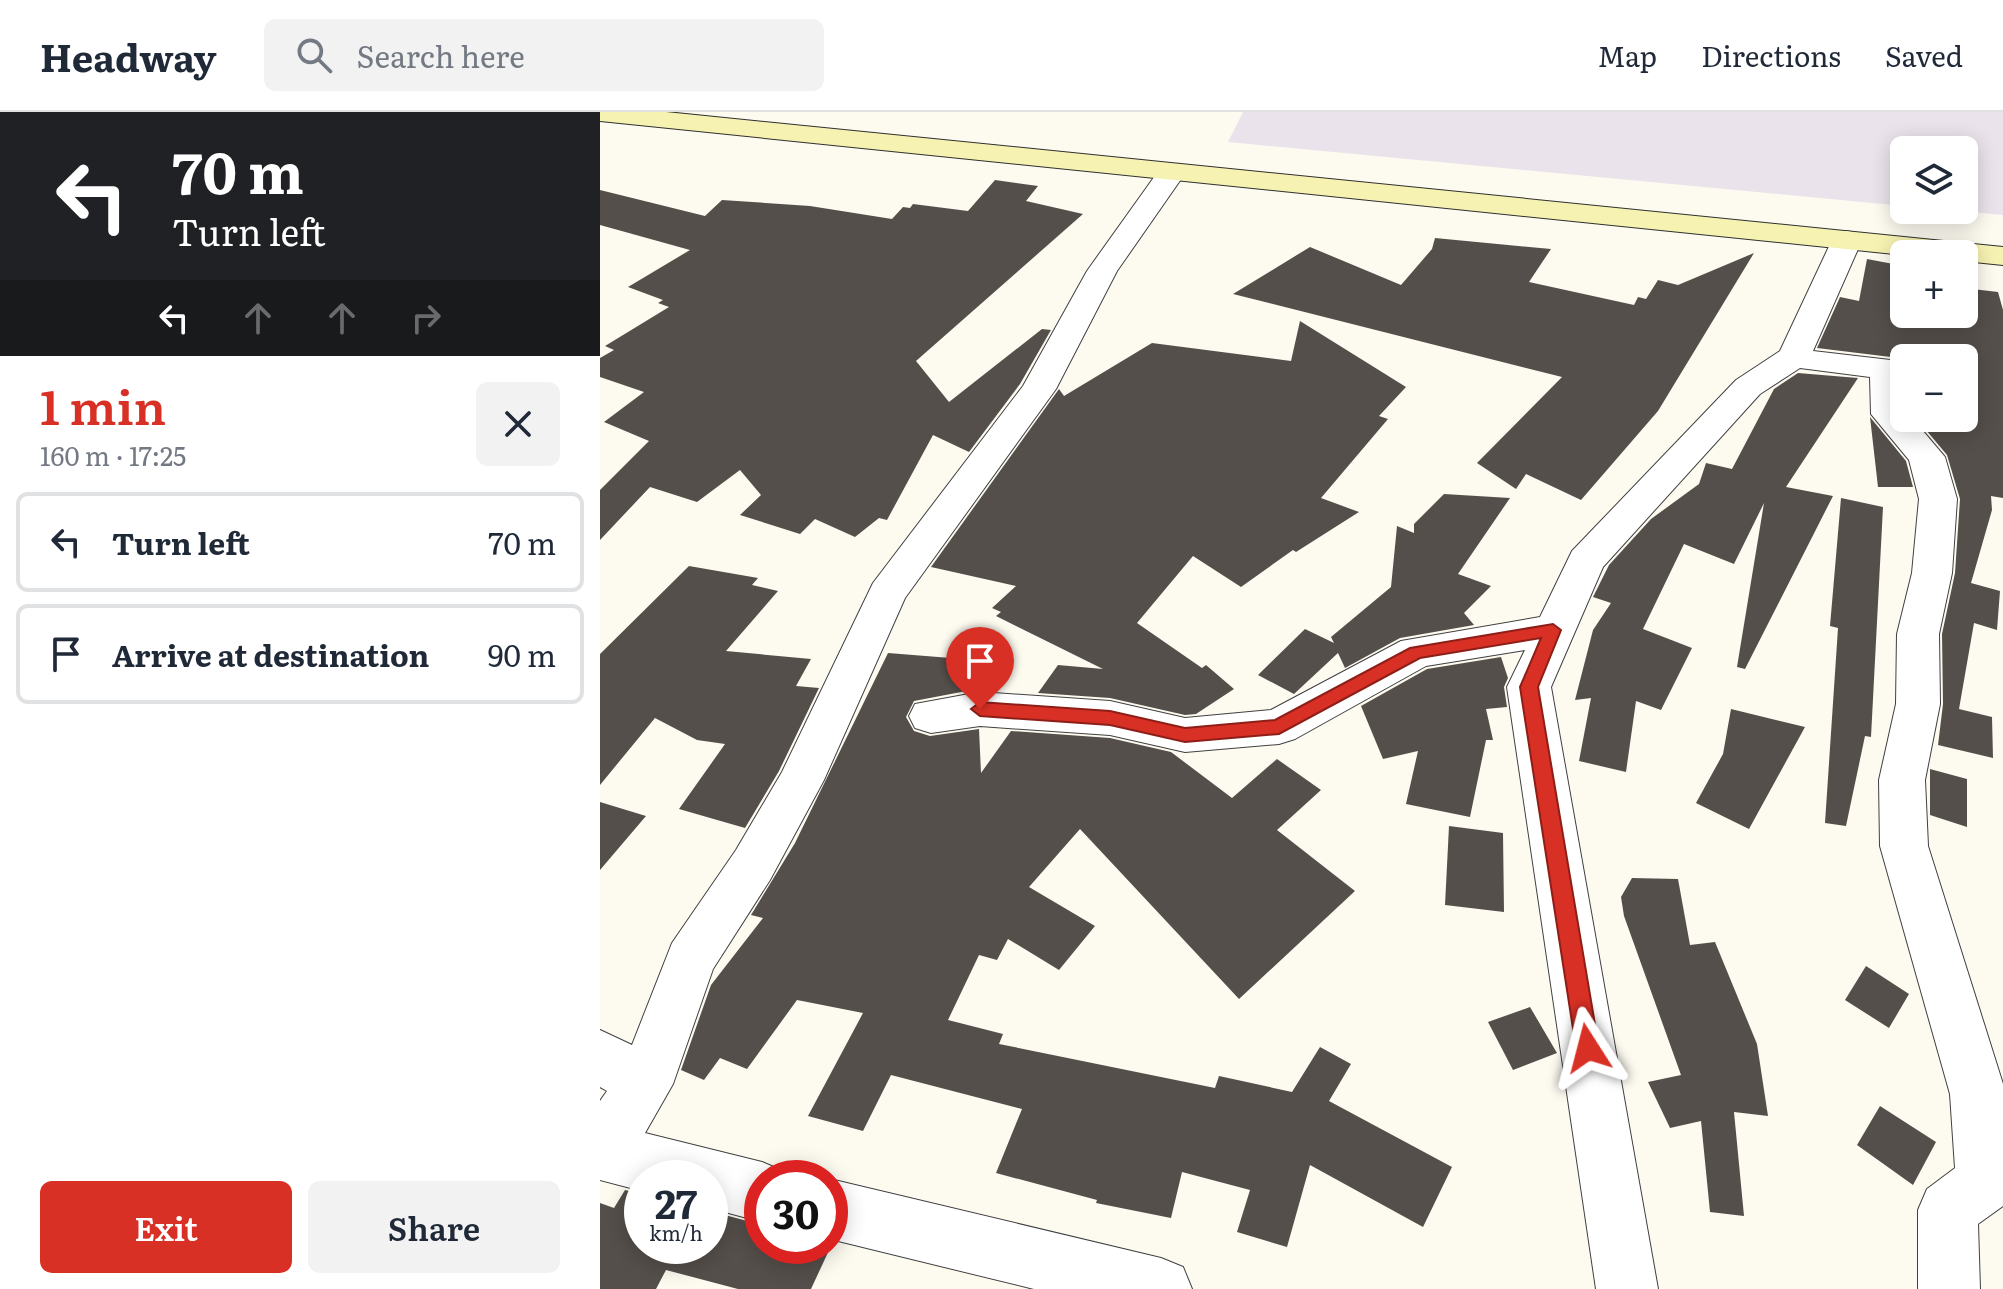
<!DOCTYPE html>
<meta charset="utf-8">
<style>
body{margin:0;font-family:Literata,serif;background:#f2f2f3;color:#1f2937;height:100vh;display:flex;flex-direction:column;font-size:30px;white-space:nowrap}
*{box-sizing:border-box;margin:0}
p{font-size:26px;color:#747a83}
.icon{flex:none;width:44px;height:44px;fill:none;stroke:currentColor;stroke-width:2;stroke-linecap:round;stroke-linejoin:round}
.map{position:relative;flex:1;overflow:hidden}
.side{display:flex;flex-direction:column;background:#fff;width:600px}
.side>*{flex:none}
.hud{background:#202124;color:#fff;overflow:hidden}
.fabs{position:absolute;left:1290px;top:24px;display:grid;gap:16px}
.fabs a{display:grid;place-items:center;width:88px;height:88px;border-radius:12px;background:#fff;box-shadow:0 4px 20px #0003;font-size:40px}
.speed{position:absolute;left:24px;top:1048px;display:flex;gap:16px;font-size:40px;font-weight:700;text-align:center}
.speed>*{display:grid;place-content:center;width:104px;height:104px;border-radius:50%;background:#fff;box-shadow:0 4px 20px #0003;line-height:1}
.speed small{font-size:20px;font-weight:400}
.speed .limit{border:12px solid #d22;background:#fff;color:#111}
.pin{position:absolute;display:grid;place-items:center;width:68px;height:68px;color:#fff;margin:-82px -34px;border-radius:50% 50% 50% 0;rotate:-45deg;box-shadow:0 0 8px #0007}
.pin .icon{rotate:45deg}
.me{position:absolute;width:88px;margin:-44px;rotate:351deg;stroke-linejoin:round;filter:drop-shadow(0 0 6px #0008)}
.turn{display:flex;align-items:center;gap:28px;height:168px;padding:0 40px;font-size:36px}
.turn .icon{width:104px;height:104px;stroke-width:2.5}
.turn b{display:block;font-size:56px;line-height:68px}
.lanes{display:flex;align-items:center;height:76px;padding:0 40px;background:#0003;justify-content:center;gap:40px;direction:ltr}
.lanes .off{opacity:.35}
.round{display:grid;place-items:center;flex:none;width:84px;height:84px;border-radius:12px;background:#f2f2f3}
.headline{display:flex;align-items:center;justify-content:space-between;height:136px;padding:0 40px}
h1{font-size:48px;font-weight:600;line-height:60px;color:#d93025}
.button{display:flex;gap:16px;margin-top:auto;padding:16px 40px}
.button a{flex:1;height:92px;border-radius:12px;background:#d93025;color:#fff;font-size:32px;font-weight:600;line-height:92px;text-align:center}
.button a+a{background:#f2f2f3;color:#1f2937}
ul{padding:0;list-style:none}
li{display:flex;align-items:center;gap:24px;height:100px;margin:0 16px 12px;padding:0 24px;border:4px solid #e0e1e3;border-radius:12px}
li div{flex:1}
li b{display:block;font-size:30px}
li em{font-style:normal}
header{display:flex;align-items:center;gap:48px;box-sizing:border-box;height:112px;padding:0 40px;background:#fff;border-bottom:2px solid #e0e1e3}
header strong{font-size:38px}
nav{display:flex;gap:44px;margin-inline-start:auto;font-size:28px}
.search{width:560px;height:72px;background:#f2f2f3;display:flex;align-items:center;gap:20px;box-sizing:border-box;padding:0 28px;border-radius:12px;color:#747a83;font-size:30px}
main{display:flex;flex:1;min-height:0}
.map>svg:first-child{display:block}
.industrial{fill:#ebe3eb}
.building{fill:#554f4b}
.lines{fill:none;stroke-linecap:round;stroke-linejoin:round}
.minor-casing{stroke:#404040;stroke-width:2}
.secondary-casing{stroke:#2f2f2f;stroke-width:2}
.minor{fill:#fff;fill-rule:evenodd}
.secondary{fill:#f6f2b2;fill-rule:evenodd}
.route{fill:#d93025;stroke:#8d1f18;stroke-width:2}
</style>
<header>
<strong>Headway</strong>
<div class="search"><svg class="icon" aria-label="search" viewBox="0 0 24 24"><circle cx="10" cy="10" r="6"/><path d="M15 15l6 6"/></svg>Search here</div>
<nav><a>Map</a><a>Directions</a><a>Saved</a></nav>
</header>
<main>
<section class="side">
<div class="hud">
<div class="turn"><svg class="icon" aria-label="left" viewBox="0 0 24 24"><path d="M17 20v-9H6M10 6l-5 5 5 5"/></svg><div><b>70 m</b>Turn left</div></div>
<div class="lanes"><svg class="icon" aria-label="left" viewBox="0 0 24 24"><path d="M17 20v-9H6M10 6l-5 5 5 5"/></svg><svg class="icon off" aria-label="ahead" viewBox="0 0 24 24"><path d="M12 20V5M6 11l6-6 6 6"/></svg><svg class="icon off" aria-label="ahead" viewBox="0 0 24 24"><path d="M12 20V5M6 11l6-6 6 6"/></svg><svg class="icon off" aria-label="right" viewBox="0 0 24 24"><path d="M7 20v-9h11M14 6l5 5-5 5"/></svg></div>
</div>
<div class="headline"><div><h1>1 min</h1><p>160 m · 17:25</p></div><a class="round"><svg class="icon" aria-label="close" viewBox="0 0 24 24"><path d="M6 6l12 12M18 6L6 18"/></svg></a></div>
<ul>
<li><svg class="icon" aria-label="left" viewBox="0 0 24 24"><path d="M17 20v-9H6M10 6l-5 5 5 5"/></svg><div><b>Turn left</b></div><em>70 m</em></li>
<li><svg class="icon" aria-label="arrive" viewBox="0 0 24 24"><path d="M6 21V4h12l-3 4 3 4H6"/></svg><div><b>Arrive at destination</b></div><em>90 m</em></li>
</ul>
<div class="button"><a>Exit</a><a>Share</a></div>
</section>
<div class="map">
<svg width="1403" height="1177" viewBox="0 0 1403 1177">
<rect width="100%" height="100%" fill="#fdfbf0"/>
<path class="industrial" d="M643 0H1403V103L1351 98H1364V38H1304V94L628 30Z"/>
<path class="building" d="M395 68 438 74 426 89 483 102 316 249 349 290 442 217 451 218 420 272 369 340 333 323 287 408 279 406 255 425 215 407 200 422 140 403 161 383 140 358 97 390 50 375 0 428V378L49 329 4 310 44 280 0 265V246L14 238 5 234 69 195 58 191 63 188 28 175 90 138 0 113V78L105 104 122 88 210 94 292 107 303 95 310 96 313 92 368 99Z
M835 126 951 137 929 170 1034 193 1038 185 1046 187 1058 168 1078 173 1154 141 1058 299 981 388 926 362 916 377 877 351 962 265 633 182 710 135 801 173 832 137Z
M1267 147 1304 154V202H1364V176L1398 180 1403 198V386L1391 384 1392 398 1371 471 1400 479 1397 518 1374 511 1359 597 1392 605 1393 646 1338 633 1343 592 1342 522 1355 461 1360 387 1347 343 1316 306H1364V246H1304V251L1299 246 1217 236 1240 185 1259 189Z
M700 209 806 275 779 304 788 307 721 386 759 400 696 440 693 438 641 475 593 444 537 511 602 556 606 553 634 577 596 602 585 603 510 586 438 581 458 553 503 557 396 504 401 500 392 496 416 474 331 455 459 277 464 284 552 231 691 249Z
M1198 261 1258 266 1186 375 1233 384 1145 557 1137 555 1164 391 1134 452 1084 432 1043 517 1092 536 1061 598 1036 589 1026 660 979 649 991 586 975 588 993 518 1011 491 993 485 1009 453 1051 407 1099 372 1106 351 1132 357 1174 277Z
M1270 305 1306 349 1313 375H1278Z
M844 382 910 386 858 462 891 474 864 501 874 513 800 526 745 556 738 541 694 582 658 563 705 517 734 531 731 525 791 475 797 414 814 421V412Z
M1241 386 1283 395 1271 625 1265 624 1246 714 1225 711 1238 516 1230 514Z
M89 454 158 466 152 473 178 479 126 539 211 547 196 574 219 576 179 659 145 716 79 697 125 632 97 628 55 606 0 673V542Z
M288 541 376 548 377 577 314 589 306 605 314 619 330 624 379 617 381 661 411 619 510 626 571 640 632 686 677 647 721 678 677 718 755 779 639 887 480 717 429 775 495 814 459 858 408 827 397 848 379 843 348 908 403 922 399 932 615 976 619 964 692 980 720 935 751 952 729 989 852 1055 823 1115 710 1053 687 1135 637 1120 650 1078 582 1060 571 1106 496 1091 497 1088 396 1061 422 997 291 963 263 1019 208 1004 263 901 197 888 147 957 120 946 104 968 81 958 111 873 163 806 151 803 195 731Z
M901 545 908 566 904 575 907 595 886 597 893 628H886L870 705 806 692 818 639 783 647 761 594 827 557Z
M1131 597 1205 615 1149 717 1096 691 1123 642Z
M1330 657 1367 667V715L1330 703Z
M0 690 46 704 0 758Z
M849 714 903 721 904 800 845 793Z
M1032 766 1078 767 1090 833 1115 830 1157 932 1168 1004 1134 1000 1144 1104 1110 1100 1101 1009 1070 1016 1048 970 1081 963 1024 804 1021 785Z
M1266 854 1309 882 1289 916 1245 888Z
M930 895 957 941 913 958 888 910Z
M1280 994 1336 1030 1313 1073 1257 1033Z
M25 1078 42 1082V1134H110V1099L162 1113V1134H231L211 1177H138L66 1158 56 1177H0V1091L14 1096Z"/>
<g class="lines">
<g class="minor-casing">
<path id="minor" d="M572 52 582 54 586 60 517 159 456 277 305 486 224 668 170 768 113 857 73 972 45 1021 162 1050 183 1059 186 1066H162V1110L110 1096V1066H42V1079L0 1068V989L7 979 0 975V918L32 933 72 831 136 738 182 660 273 471 423 274 487 159 562 54Z
M1247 119 1257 122 1262 128 1213 239 1299 249 1304 256V306H1312L1345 345 1357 387 1352 461 1339 522 1340 592 1325 668 1328 734 1403 972V1094L1378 1112 1380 1177H1318V1098L1327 1077 1355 1056 1350 982 1280 734 1279 668 1296 592 1297 522 1312 461 1319 387 1309 348 1271 302 1270 265 1200 256 1160 282 1003 455 951 575 1058 1177H996L907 575 925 538 826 554 695 627 679 632 585 640 510 623 380 614 331 621 315 616 309 604 315 592 380 580 510 589 585 606 671 598 801 529 940 505 972 439 1136 268 1180 239 1232 128 1237 122Z
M230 1067 561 1146 583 1155 592 1177H434L230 1127Z"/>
</g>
<g class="secondary-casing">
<path id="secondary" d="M0 0H66L1403 135V153L1364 149V142L1304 143 0 9Z"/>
</g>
<use href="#minor" class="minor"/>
<use href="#secondary" class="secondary"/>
</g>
<path class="route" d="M953 512 961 518 938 575 999 936 996 944 988 947 980 944 976 936 920 575 941 526 820 546 679 622 585 630 510 613 380 604 371 597 380 590 510 599 585 616 675 608 810 536Z"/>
</svg>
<div class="fabs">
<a><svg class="icon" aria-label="layers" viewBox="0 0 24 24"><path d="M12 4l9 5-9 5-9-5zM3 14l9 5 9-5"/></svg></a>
<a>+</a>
<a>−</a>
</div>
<div class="speed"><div>27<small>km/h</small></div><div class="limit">30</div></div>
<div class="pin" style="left:380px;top:597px;background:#d93025"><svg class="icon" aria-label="arrive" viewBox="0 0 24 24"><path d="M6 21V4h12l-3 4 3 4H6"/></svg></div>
<svg class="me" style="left:988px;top:936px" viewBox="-20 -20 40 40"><path d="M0-17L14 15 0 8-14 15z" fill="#d93025" stroke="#fff" stroke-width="4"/></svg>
</div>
</main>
